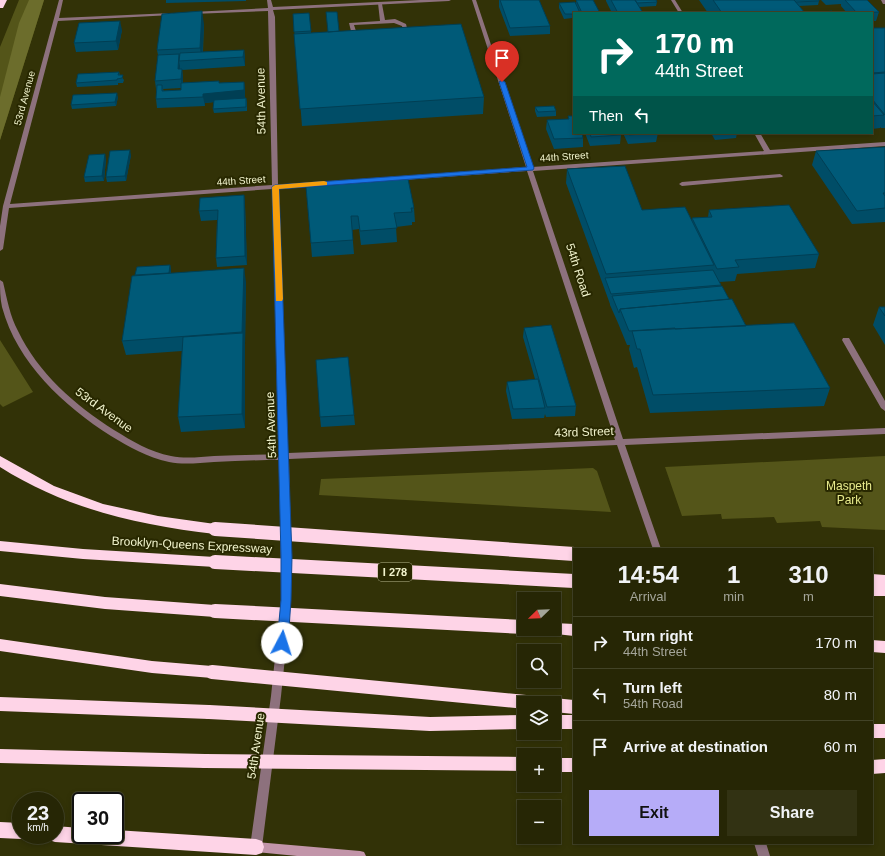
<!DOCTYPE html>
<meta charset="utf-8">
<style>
body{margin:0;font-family:Helvetica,sans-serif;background:#323213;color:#f1f3f6;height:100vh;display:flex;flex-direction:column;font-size:15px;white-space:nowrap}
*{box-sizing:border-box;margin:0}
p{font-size:13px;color:#a4a59a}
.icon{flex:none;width:22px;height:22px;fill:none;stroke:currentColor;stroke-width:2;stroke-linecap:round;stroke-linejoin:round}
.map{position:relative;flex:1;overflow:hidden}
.side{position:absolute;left:573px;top:548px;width:300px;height:296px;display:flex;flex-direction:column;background:#262605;border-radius:0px;box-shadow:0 2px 6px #0003,0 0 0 1px #424327}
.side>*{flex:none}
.banner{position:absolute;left:573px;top:12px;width:300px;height:122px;border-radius:0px;box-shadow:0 2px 6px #0003,0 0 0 1px #424327;background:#00695c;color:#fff;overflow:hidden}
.needle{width:26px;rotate:247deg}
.controls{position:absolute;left:517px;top:592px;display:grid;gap:8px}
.controls a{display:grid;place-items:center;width:44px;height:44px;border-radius:0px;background:#262605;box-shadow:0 2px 6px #0003,0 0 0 1px #424327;font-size:20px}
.speed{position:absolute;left:12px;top:792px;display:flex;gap:8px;font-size:20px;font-weight:700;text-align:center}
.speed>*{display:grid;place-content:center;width:52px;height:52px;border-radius:50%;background:#262605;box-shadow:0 2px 6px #0003,0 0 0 1px #424327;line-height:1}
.speed small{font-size:10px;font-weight:400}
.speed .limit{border:2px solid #111;border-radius:6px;background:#fff;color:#111}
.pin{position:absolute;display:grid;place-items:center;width:34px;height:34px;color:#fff;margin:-41px -17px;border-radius:50% 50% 50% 0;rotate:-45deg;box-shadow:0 0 4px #0007}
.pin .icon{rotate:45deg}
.me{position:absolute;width:44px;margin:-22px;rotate:5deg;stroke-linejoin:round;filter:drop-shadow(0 0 3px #0008)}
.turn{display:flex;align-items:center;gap:14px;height:84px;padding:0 16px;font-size:18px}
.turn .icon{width:52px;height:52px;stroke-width:2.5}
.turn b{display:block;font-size:28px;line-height:34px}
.then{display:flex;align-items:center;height:38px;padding:0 16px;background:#0003;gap:8px;font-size:15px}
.eta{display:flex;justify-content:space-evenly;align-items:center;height:68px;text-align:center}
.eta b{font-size:24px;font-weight:800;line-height:28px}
.primary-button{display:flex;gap:8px;margin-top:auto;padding:8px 16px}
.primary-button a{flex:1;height:46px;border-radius:0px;background:#b6acf8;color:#111;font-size:16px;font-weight:800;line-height:46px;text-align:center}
.primary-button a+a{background:#323213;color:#f1f3f6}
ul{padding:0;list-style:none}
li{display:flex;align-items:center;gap:12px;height:52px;padding:0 16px;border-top:1px solid #424327}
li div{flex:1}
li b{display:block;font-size:15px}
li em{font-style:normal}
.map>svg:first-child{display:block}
.green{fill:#545519}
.forest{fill:#6c6d2c}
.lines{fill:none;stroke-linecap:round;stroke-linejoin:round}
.lane{fill:#8d717d;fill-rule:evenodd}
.street{fill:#8d717d;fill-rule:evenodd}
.secondary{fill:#c295a9;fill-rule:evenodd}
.highway{fill:#fed4e7;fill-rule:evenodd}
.highway-bridge{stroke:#fed4e7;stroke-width:14}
.wall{fill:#004d67;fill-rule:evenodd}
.shaded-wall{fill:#003f54}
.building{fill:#005a78;stroke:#003f54}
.route{fill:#1a73e8;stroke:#114b97}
.slow{fill:#f59e0b}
.labels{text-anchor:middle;stroke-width:4;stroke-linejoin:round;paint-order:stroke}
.far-street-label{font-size:10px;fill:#f1f3cc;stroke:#282800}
.shield{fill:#282800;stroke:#b5b68f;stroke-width:1}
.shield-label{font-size:11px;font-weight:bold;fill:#f1f3cc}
.street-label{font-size:12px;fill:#f1f3cc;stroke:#282800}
.park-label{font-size:12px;fill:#e8eb8c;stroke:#282800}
</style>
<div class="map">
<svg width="885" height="856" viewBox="0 0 885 856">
<rect width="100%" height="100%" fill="#323207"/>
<path class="green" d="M19 0H44L0 140V47Z
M0 340 33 392 3 407 0 404Z
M885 456V530L822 527 820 521 777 523 774 517 722 519 721 514 682 516 665 467Z
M593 468 597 471 611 512 319 495 321 479Z"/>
<path class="forest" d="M29 0H44L0 140V97L19 23Z"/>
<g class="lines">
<path class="lane" d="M378 3 382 4 385 20 395 19 406 24 409 36H405L402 26 394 23 354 25 357 34 352 35 349 23 380 21Z
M780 174 783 176 782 177 682 186 679 184 682 182Z
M843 338H849L885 401V411L881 408 842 340Z"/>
<path class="street" d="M59 0H63L59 18 172 13 174 14 172 15 58 21 10 204 272 185 268 11 192 14 190 13 192 12 268 8 267 0H271L273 7 420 0H451L449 1 273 10 275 17 278 185 526 167 472 0H476L532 167 764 151 754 133H760L770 150 885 142V146L533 171 623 439 885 428V434L625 445 661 549H653L617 445 289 459 291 600 281 696 262 847 260 851 256 852 252 851 250 847 271 696 281 600 280 460C258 460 236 461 214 462 199 463 183 465 169 462 147 457 129 447 111 436 64 406 17 363 2 307 0 298 0 289 0 280L3 282C7 299 10 316 18 331 38 373 75 405 114 430 132 441 150 452 171 456 185 459 200 457 214 456 236 455 258 455 280 454L272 189 9 208 3 249 0 251V226L3 206ZM527 171 615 440 288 453 278 189Z
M671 0H675L683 13H679Z
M881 0H885V4H883Z
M754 843H766L770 856H758Z"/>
<path class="secondary" d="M256 842 360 851 364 852 366 856H297L256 852 252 851 250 847 252 843Z"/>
<path class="highway" d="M0 0H7L3 8H0Z
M0 456 54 486 103 504 158 516 215 524 220 525 222 529 220 533 215 534C138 525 66 509 0 467Z
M0 541 83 549 215 557 220 558 222 562 220 566 215 567 83 559 0 551Z
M872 574 885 575V596H872Z
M0 584 105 597 215 605 220 607 222 611 220 615 215 617 105 609 0 596Z
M554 623 574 624V636L547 633 545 629H554Z
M0 639 152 661 212 666 217 668 219 672 217 676 212 678 152 673 0 651Z
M872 640 885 641V653L872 652Z
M0 697 209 705 214 707 217 712 214 717 209 719 0 711Z
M554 698 574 700V714L554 712V703H547L549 700Z
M554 715H574V729H554Z
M872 724H885V738H872Z
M0 749 205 754 211 756 213 761 211 766 205 768 0 763Z
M554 758H574V772H554Z
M885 759V773L872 774V760Z
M0 822 21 823V835H27V837L21 839 0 838Z
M55 826 81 828V835H115V830L256 839 262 841 264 847 262 853 256 855 55 842 49 840 47 835H55Z"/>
<path class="highway-bridge" d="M215 529 574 554
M215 562 574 581
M215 611 524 627
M212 672 536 703
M209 712 430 724 524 722
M205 761 524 764"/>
</g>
<path class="wall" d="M166 0H246V1L166 3Z
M499 0H539L550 26V34L510 36 499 7Z
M576 0 600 13H574V23L572 18 564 19 559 8V3L576 4Z
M606 0H656L657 2 656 6 639 7 643 13H612L606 1Z
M699 0H819V1L818 5 799 6 805 13H708Z
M821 0H867L879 12 876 21H872V13H847L841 6V4L826 5Z
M309 13 311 33 339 31 484 97 483 114 302 126 293 14Z
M204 24 203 52 244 50 245 58V66L182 70 183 78V83L219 81V83L244 82 245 91V98H246L247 102V111L214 113 213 109 214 102 205 103V106L157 108 156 99V89L155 81 158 55 157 50ZM181 88V90L164 91 163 89Z
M872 28H885V128H881L880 127V128L872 129Z
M122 30 118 50 76 52 74 43Z
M119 72 120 75 124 80 123 83H118V85L77 87 76 83Z
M118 97 116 106 72 109 71 105Z
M574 104V114L572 109 573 105Z
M535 107 556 111V116L537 117 535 111Z
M568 116 583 138V147L554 149 546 129 547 120 568 119Z
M585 133H620L621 135 620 144 590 146Z
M623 133H658L656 142 628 144Z
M711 133H737L736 138 715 140Z
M885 147V222L852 224 812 165 816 151Z
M131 155 126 181 107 182 106 177Z
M106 159 104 181 85 182 84 177Z
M567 169 642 210 692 220V218L708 217 709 210 819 254 815 268 737 274 735 281 719 282 721 285 720 287 746 326 830 388 824 406 650 413 637 367 634 368 629 349 630 345H627L618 323 610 305V304L566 183Z
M306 187 414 208 415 222H412V225L396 227 397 242 361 245 359 229 352 230 354 254 312 257Z
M244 195 245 205 247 265 217 267 216 258 217 220 201 221 199 211Z
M170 265 171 270V273L246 282 245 344V428L181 432 178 417 182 351 126 355 122 341 135 275Z
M879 307H885V345L873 325Z
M524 328 576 406 575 416 546 417 545 414 544 418 512 419 506 391 507 382 535 379 523 337Z
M354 415 355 425 321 427 320 417Z"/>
<path class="shaded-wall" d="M202 11 204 24 202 61 200 48Z
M120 21 122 30 118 50 116 41Z
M244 50 245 58V66L243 57Z
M179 54 180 61H179L180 66 179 78 178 69Z
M182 69 183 78 182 88 181 79Z
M244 82 245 91V99L205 103V106L203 97V94Z
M117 93 118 97 116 106 115 102Z
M130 150 131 155 126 181 125 176Z
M105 154 106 159 104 181 102 176Z
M244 195 245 205 247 265 245 256Z
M170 265 171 270 169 286 168 281Z
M244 268 246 282 245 344V428L242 414V332Z"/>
<path class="building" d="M500 0H539L550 26 510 28Z
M576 0H593L600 13H582Z
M611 0H635L643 13H618Z
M635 0H656L657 2 637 3Z
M713 0H794L805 13H722Z
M794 0H819V1L796 2Z
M845 0H867L879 12 857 13Z
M575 2 580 13H574V18L572 14H565L559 3Z
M202 11 200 48 157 50 162 14Z
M832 11 833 13H825L824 12Z
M326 12H337L339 31 328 32Z
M309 13 311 31 294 32 293 14Z
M120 21 116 41 74 43 79 23Z
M461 24 484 97 300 109 294 34Z
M872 28H885V72L872 73Z
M244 50 243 57 179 61 180 53Z
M179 54 178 69H182L181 79 155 81 158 55Z
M119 72 118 75H123L122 78 117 79V80L76 83 78 74Z
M885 73V115L872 99V74Z
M219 81V83L244 82V90L203 94V97L156 99 157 85H162V91L181 90V83Z
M117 93 115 102 71 105 73 95Z
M246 98V107L213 109 214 100Z
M872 101 884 115 872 116Z
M554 106 556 111 538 112 535 107Z
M568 116H574V133H582L583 138 554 139 547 120 569 119Z
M590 133H620L621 135 591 137Z
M628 133H653L629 135Z
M885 147V193H883L885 196V208L857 211 816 151Z
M130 150 125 176 106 177 110 151Z
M105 154 102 176 84 177 89 155Z
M625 166 642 210 685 207 714 265 606 274 567 169Z
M408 179 414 208H411L412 212 394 213 397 228 360 231 358 216H351L353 240 311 243 306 187Z
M244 195 245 256 216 258 218 210 199 211 200 198Z
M789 205 819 254 735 260 739 267 717 269 692 218 712 217 709 210Z
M170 265 169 273 135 275 137 267Z
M244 268 242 332 122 341 132 276Z
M713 270 721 285 611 294 605 278Z
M722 286 729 299 620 309 619 313 612 296Z
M732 299 746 326 675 329V328L629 331 620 309Z
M879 307H885V316Z
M794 323 830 388 653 395 640 349H637L632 331Z
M551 325 576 406 547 407 524 328Z
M243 333 242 414 178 417 183 337Z
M348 357 354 415 320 417 316 360Z
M538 379 545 408 513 409 507 382Z"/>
<path class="route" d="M502 80 505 82 534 168 533 170 279 189 292 557 291 600 288 643 286 646H279L277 643 281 600V557L272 187 275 185 527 167 499 82Z"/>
<path class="slow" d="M324 181 327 182V185L279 189 283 299 282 301H276L272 187 275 185Z"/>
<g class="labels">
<g class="far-street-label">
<text transform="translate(24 98) rotate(-75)" y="4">53rd Avenue</text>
<text transform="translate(564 156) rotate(-4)" y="4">44th Street</text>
<text transform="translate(241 180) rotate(-4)" y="4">44th Street</text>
</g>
<rect class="shield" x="378" y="563" width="34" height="18" rx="3"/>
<g class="shield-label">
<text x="395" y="576">I 278</text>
</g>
<g class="street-label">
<text transform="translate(261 101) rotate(-91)" y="4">54th Avenue</text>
<text transform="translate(578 270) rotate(72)" y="4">54th Road</text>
<text transform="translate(104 410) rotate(36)" y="4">53rd Avenue</text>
<text transform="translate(271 425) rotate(-92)" y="4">54th Avenue</text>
<text transform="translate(584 432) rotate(-2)" y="4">43rd Street</text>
<text transform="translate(192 545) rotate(3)" y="4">Brooklyn-Queens Expressway</text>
<text transform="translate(256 746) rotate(-82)" y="4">54th Avenue</text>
</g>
<g class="park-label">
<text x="849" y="490">Maspeth<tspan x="849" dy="14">Park</tspan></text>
</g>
</g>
</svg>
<div class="controls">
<a><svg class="needle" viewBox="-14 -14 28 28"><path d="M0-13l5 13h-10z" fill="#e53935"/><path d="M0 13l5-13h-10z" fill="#a4a59a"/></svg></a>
<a><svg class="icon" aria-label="search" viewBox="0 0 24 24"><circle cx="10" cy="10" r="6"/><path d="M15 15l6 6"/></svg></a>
<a><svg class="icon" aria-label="layers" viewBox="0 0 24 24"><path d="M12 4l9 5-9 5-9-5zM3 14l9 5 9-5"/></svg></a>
<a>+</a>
<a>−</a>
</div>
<div class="speed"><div>23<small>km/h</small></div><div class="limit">30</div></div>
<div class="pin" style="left:502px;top:82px;background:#d93025"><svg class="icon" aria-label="arrive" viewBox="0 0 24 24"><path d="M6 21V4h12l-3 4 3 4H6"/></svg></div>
<svg class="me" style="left:282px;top:643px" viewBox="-20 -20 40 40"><circle r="19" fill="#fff"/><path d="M0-13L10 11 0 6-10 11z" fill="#1a73e8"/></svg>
<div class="banner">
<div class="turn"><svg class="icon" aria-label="right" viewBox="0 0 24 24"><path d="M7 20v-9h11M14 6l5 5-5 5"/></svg><div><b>170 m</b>44th Street</div></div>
<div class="then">Then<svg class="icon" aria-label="left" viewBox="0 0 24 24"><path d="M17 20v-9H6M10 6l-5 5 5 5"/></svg></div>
</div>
<section class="side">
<div class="eta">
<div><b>14:54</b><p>Arrival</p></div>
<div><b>1</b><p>min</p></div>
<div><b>310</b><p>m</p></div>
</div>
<ul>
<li><svg class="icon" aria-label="right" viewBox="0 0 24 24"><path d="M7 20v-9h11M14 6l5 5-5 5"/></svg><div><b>Turn right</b><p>44th Street</p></div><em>170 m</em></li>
<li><svg class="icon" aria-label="left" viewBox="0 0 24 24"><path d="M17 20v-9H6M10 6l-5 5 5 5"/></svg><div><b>Turn left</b><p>54th Road</p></div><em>80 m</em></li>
<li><svg class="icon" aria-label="arrive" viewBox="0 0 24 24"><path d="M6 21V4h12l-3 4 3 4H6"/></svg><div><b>Arrive at destination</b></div><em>60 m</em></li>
</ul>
<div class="primary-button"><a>Exit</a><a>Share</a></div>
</section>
</div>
